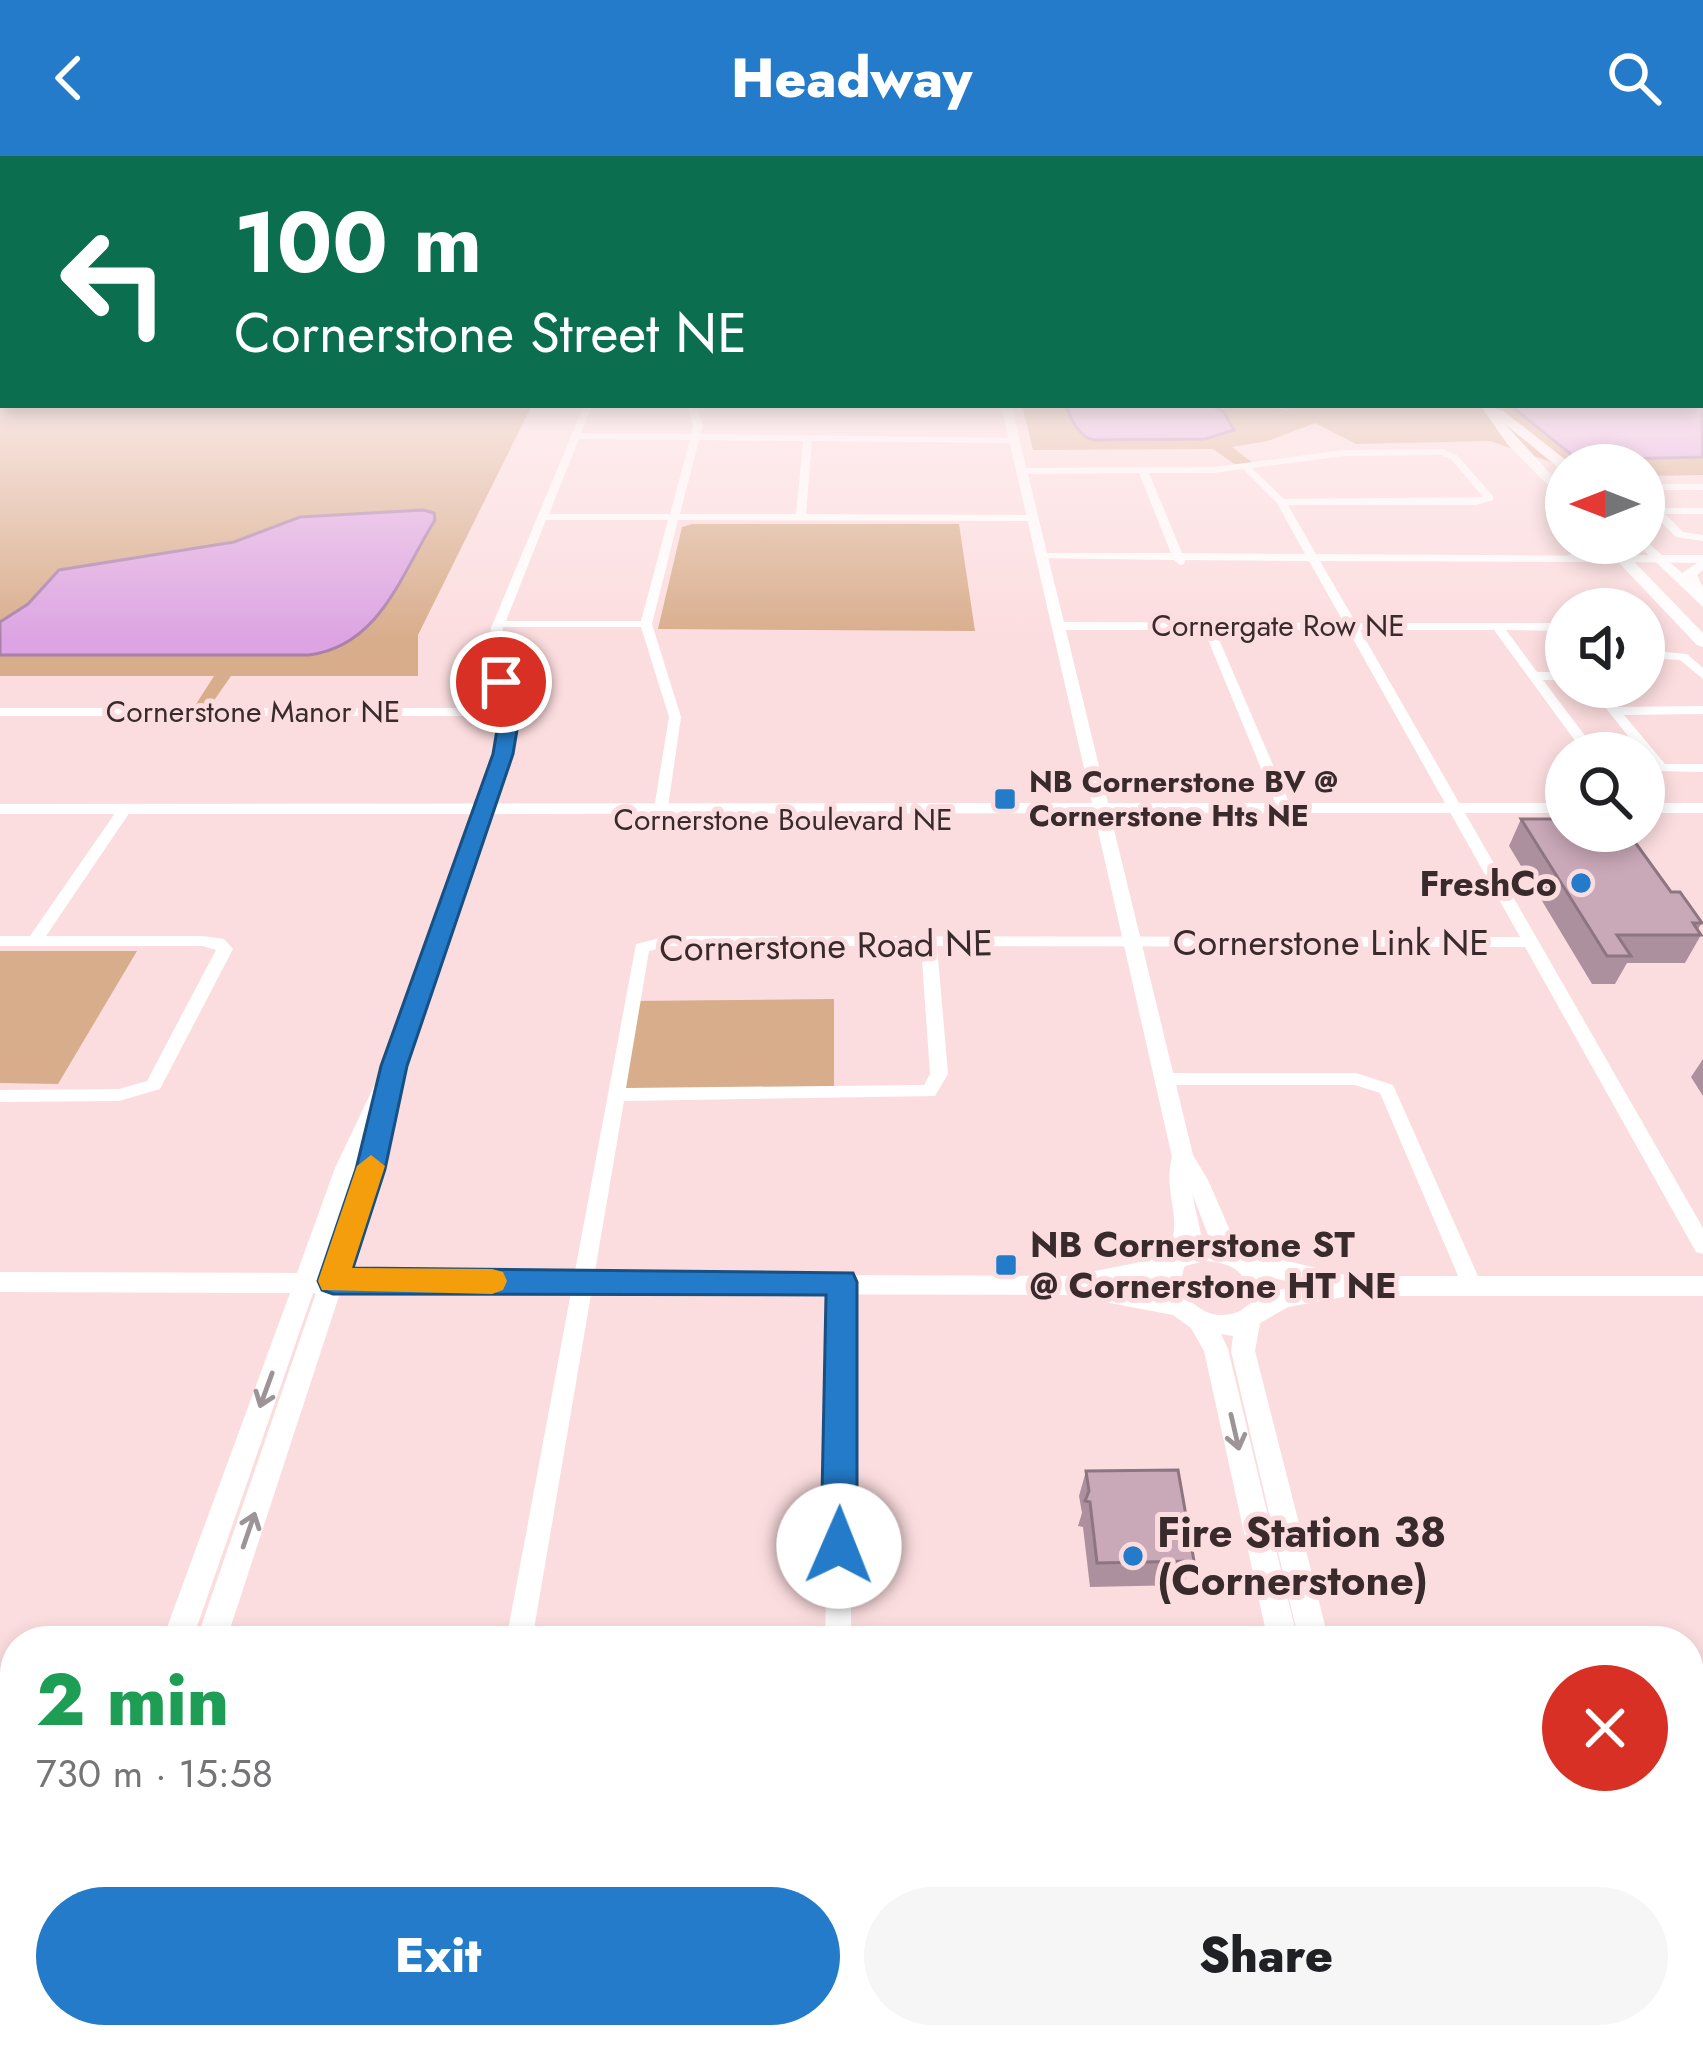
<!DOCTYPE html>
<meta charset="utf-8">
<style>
body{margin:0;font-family:Jost,sans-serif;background:#f6f6f6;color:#202124;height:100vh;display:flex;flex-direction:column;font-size:45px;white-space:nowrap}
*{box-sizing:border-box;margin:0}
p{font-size:39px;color:#757577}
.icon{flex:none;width:66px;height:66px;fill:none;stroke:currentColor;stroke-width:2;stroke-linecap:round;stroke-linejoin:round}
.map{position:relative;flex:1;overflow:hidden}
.drawer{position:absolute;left:0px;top:1470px;width:1704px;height:423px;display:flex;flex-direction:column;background:#fff;border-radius:48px 48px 0 0;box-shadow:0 6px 18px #0003}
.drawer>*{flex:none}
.hud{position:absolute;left:0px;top:0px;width:1704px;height:252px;box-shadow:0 6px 18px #0003;background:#0b6e4f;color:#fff;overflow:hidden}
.needle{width:78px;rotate:270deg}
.tools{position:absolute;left:1545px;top:288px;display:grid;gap:24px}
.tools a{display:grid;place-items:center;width:120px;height:120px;border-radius:50%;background:#fff;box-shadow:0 6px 18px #0003;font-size:60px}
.pin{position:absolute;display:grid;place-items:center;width:102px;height:102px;color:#fff;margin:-51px;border:6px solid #fff;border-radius:50%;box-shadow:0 3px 12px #0007}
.me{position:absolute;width:132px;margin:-66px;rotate:1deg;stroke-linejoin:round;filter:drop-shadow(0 0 9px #0008)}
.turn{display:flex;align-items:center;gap:42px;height:252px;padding:0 36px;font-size:54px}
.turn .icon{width:156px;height:156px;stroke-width:2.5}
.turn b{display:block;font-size:84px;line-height:102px}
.round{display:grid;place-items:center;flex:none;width:126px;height:126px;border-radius:63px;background:#f6f6f6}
.summary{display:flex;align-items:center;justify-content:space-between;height:204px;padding:0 36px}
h1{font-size:72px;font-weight:800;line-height:90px;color:#1e9e55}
.primary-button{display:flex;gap:24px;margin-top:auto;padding:24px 36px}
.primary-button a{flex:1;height:138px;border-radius:72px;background:#237bc9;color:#fff;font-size:48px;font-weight:800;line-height:138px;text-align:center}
.primary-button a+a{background:#f6f6f6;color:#202124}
header{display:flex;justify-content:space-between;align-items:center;height:156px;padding:0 36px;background:#237bc9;color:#fff;font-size:54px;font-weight:800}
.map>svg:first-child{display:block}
.green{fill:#d8ad8b}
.water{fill:#dca4e2;stroke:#ab7fab;stroke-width:3}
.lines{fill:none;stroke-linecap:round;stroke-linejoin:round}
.minor{fill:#fff;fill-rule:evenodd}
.tertiary{fill:#fff;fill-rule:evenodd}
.secondary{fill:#fff;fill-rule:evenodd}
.wall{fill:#ad909e}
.building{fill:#c9a8b8;stroke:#8d7681;stroke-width:3}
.oneway{stroke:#9c9496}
.route{fill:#237bc9;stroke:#175083;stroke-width:3}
.slow{fill:#f59e0b}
.poi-dot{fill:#237bc9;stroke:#fcdddf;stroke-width:4.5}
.labels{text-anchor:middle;stroke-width:10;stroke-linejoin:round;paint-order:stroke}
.far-street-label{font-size:30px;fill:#392a2c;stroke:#fcdddf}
.far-poi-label{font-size:30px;font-weight:bold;fill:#392a2c;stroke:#fcdddf;text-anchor:start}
.poi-label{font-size:36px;font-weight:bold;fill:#392a2c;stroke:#fcdddf;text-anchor:end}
.street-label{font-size:36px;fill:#392a2c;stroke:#fcdddf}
.near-poi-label{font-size:42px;font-weight:bold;fill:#392a2c;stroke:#fcdddf;text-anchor:start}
</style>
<header><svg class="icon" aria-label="back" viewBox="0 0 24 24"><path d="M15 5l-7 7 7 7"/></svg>Headway<svg class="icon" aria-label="search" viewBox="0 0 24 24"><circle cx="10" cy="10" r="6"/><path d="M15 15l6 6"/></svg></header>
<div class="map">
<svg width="1703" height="1891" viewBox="0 0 1703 1891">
<rect width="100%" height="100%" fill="#fcdddf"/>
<path class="green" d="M0 219 3 249H532L418 479V520H231L206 556H191L214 520H0Z
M1703 224V319L1644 320V309L1566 311 1490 285 1356 288 1315 267 1268 285 1232 291 1257 310 1240 312 1213 293 1033 294 1022 249H1263L1290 255 1281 249H1701Z
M692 368H959L975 475 658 473 682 371Z
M0 795H137L58 928 0 927Z
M834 843V939H615L630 845Z"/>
<path class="water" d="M1701 242 1703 301 1578 304 1510 249H1701Z
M1066 249H1211L1224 256 1234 274 1205 283 1094 284C1080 282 1070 263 1066 249Z
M423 354 434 357 435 364C401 418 380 490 309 499H0V466L28 448 59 414 234 386 300 361Z"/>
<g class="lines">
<path class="minor" d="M584 249H592L581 277 691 278 693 270 688 249H696L703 270 700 278 1017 282 1014 287 812 285 806 358 1033 359 1038 362 1033 365 678 364 652 468 681 561 666 665 659 669 652 665 669 561 641 471H503L501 497 514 569 491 651 484 655 477 651 502 569 500 560H0V552H499L489 497 491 472ZM579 283 690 284 670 358H549ZM699 284 803 285 796 358H680ZM546 364H668L641 465H506Z
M1442 293 1457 299 1493 340V344L1476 349H1288L1316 398 1623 400 1628 403 1623 406 1320 405 1356 467H1566V475L1506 474 1537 516H1566V524H1543L1598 597H1584L1494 474H1360L1703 1072V1098L1696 1096 1525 791 937 790 948 918 935 940 624 945 532 1485H506L636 788 668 780 1520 781 1348 474H1215L1291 651 1284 655 1277 651 1204 474H1058L1052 470 1058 466 1344 467 1309 405 1185 404 1184 408 1180 409 1174 404 1038 402 1037 400 1042 397H1171L1139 317 1021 318 1016 315 1021 312 1214 311 1344 294ZM1441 299 1451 303 1483 341 1284 343 1252 312 1344 300ZM1243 313 1277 347 1305 398 1182 397 1149 317H1214ZM668 790H921L930 918 924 929 626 932 649 795Z
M1644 328H1703V334H1644Z
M1644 340 1659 352H1703V358H1665L1683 376 1703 379V385L1676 381 1644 349Z
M1644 473 1652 474 1654 476 1644 483Z
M1644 494 1687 498 1703 512V523L1680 504 1644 502Z
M1589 531H1602L1618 551 1703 550V558L1624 559 1665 608H1703V616L1656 615Z
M125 649 132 653 46 780H202L224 783 233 793 160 933 119 945 0 946V934L119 933 147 925 216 794 202 790H0V780H30L120 650Z
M1165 917H1356L1393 929 1482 1129 1479 1135 1472 1137 1465 1135 1462 1129 1380 937 1355 929H1165L1156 923Z
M842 1118 849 1120 852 1126 851 1485H825L832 1126 835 1120Z
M439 1878H469L472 1891H442Z
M807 1878H839L833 1891H801Z"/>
<path class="tertiary" d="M1001 249H1011L1108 647H1566V657H1110L1193 999 1208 1024 1238 1093 1349 1120H1703V1140H1349L1288 1151 1260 1167 1255 1195 1329 1485H1299L1231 1195 1233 1180 1221 1178 1228 1193 1298 1485H1268L1204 1195 1191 1172 1173 1159 1068 1139 340 1137 226 1485H196L316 1137H313L192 1485H162L290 1137 0 1136V1116L297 1117 335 1012 384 909 473 658H0V648L1092 647ZM1094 657 1172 1001C1162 1043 1186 1060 1166 1101L1070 1120 347 1117 381 1013 395 951 388 945 404 909 490 658ZM361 1002 323 1117H320L357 1012ZM1192 1037 1211 1087 1196 1088 1201 1078ZM1204 1105C1234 1106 1250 1118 1250 1148 1244 1152 1238 1157 1231 1158 1204 1165 1172 1137 1185 1110ZM1158 1121 1161 1137 1120 1129ZM1270 1121 1302 1129 1274 1135Z
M1623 399H1703V407L1619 406V400Z
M1644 647H1703V657H1644Z
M19 1878H55L50 1891H14Z
M60 1878H96L92 1891H56Z
M1355 1878H1391L1394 1891H1358Z
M1394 1878H1430L1433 1891H1397Z"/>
<path class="secondary" d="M1480 249 1502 254 1571 308 1566 309V315L1561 314 1505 268 1566 335V347L1508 289Z
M1644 383 1682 417 1703 403V414L1697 419 1703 431V451L1639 390 1637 387H1644Z
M1589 387H1616L1703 477V491L1697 489 1602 389 1598 399 1566 406V400L1587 393Z"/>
</g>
<path class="wall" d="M1521 663 1671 736 1702 767 1698 773 1701 779 1685 807H1627L1615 828H1592L1509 690Z
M1703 903V940L1691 921Z
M1086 1315 1194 1405 1183 1429 1090 1431 1083 1371 1078 1370 1082 1357 1079 1340Z"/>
<path class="building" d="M1521 663H1566V675H1627L1671 736H1680L1702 767H1693L1701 779H1617L1631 800H1607Z
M1178 1314 1194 1405 1097 1407 1090 1346 1085 1345 1089 1335 1086 1315Z"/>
<defs><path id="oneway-shaft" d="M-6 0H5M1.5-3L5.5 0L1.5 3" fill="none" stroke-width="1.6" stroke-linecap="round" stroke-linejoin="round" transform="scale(3)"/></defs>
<g class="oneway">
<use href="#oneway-shaft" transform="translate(266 1234) rotate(110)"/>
<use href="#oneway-shaft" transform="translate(1235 1276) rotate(77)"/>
<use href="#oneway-shaft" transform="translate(249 1374) rotate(-71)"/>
</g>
<linearGradient id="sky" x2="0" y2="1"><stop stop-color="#a3aee6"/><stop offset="0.45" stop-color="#fef0f1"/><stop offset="1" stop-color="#fef0f1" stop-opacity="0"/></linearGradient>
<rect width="1703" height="484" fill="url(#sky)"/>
<path class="route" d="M501 521 510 526 518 568 513 598 407 910 385 1013 353 1112 853 1117 857 1126V1390L852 1403 839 1408 826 1403 821 1390 826 1139 333 1138 322 1134 318 1125 356 1013 381 910 493 598 498 568 491 526Z"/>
<path class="slow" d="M371 999 385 1010 352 1112 492 1113 503 1116 507 1125 503 1134 492 1138 322 1134 318 1125 357 1010Z"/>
<g class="poi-dot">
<rect x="993" y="631" width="24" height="24" rx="6"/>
<circle cx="1581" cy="727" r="12"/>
<rect x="994" y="1097" width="24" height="24" rx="6"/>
<circle cx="1133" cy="1400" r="12"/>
</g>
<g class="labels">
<g class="far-street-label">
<text x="1278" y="480">Cornergate Row NE</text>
<text x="253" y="566">Cornerstone Manor NE</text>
<text x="783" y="674">Cornerstone Boulevard NE</text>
</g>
<g class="far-poi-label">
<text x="1029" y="636">NB Cornerstone BV @<tspan x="1029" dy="34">Cornerstone Hts NE</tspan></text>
</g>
<g class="poi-label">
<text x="1557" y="740">FreshCo</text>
<text x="1030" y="1101" text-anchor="start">NB Cornerstone ST<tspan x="1030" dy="41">@ Cornerstone HT NE</tspan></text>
</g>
<g class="street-label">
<text x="1331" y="799">Cornerstone Link NE</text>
<text transform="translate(826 789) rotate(-1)" y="13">Cornerstone Road NE</text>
</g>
<g class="near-poi-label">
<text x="1157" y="1391">Fire Station 38<tspan x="1157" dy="48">(Cornerstone)</tspan></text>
</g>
</g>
</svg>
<div class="tools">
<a><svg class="needle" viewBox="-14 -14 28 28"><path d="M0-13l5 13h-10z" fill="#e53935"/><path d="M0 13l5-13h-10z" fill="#757577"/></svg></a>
<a><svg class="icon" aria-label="sound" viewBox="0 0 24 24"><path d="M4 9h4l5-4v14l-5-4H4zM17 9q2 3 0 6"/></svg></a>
<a><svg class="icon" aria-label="search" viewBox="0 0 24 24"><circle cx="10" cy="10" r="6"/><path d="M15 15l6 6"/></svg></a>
</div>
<div class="pin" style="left:501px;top:526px;background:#d93025"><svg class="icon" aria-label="arrive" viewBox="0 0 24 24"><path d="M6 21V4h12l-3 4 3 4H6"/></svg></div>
<svg class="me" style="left:839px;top:1390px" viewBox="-20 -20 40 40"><circle r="19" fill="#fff"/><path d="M0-13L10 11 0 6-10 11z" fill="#237bc9"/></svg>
<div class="hud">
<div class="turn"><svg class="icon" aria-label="left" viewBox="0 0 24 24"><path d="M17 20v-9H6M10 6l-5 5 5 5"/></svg><div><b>100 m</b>Cornerstone Street NE</div></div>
</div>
<section class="drawer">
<div class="summary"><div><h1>2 min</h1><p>730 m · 15:58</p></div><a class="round" style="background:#d93025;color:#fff"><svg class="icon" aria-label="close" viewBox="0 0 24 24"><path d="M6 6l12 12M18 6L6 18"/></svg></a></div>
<div class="primary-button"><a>Exit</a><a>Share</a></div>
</section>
</div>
